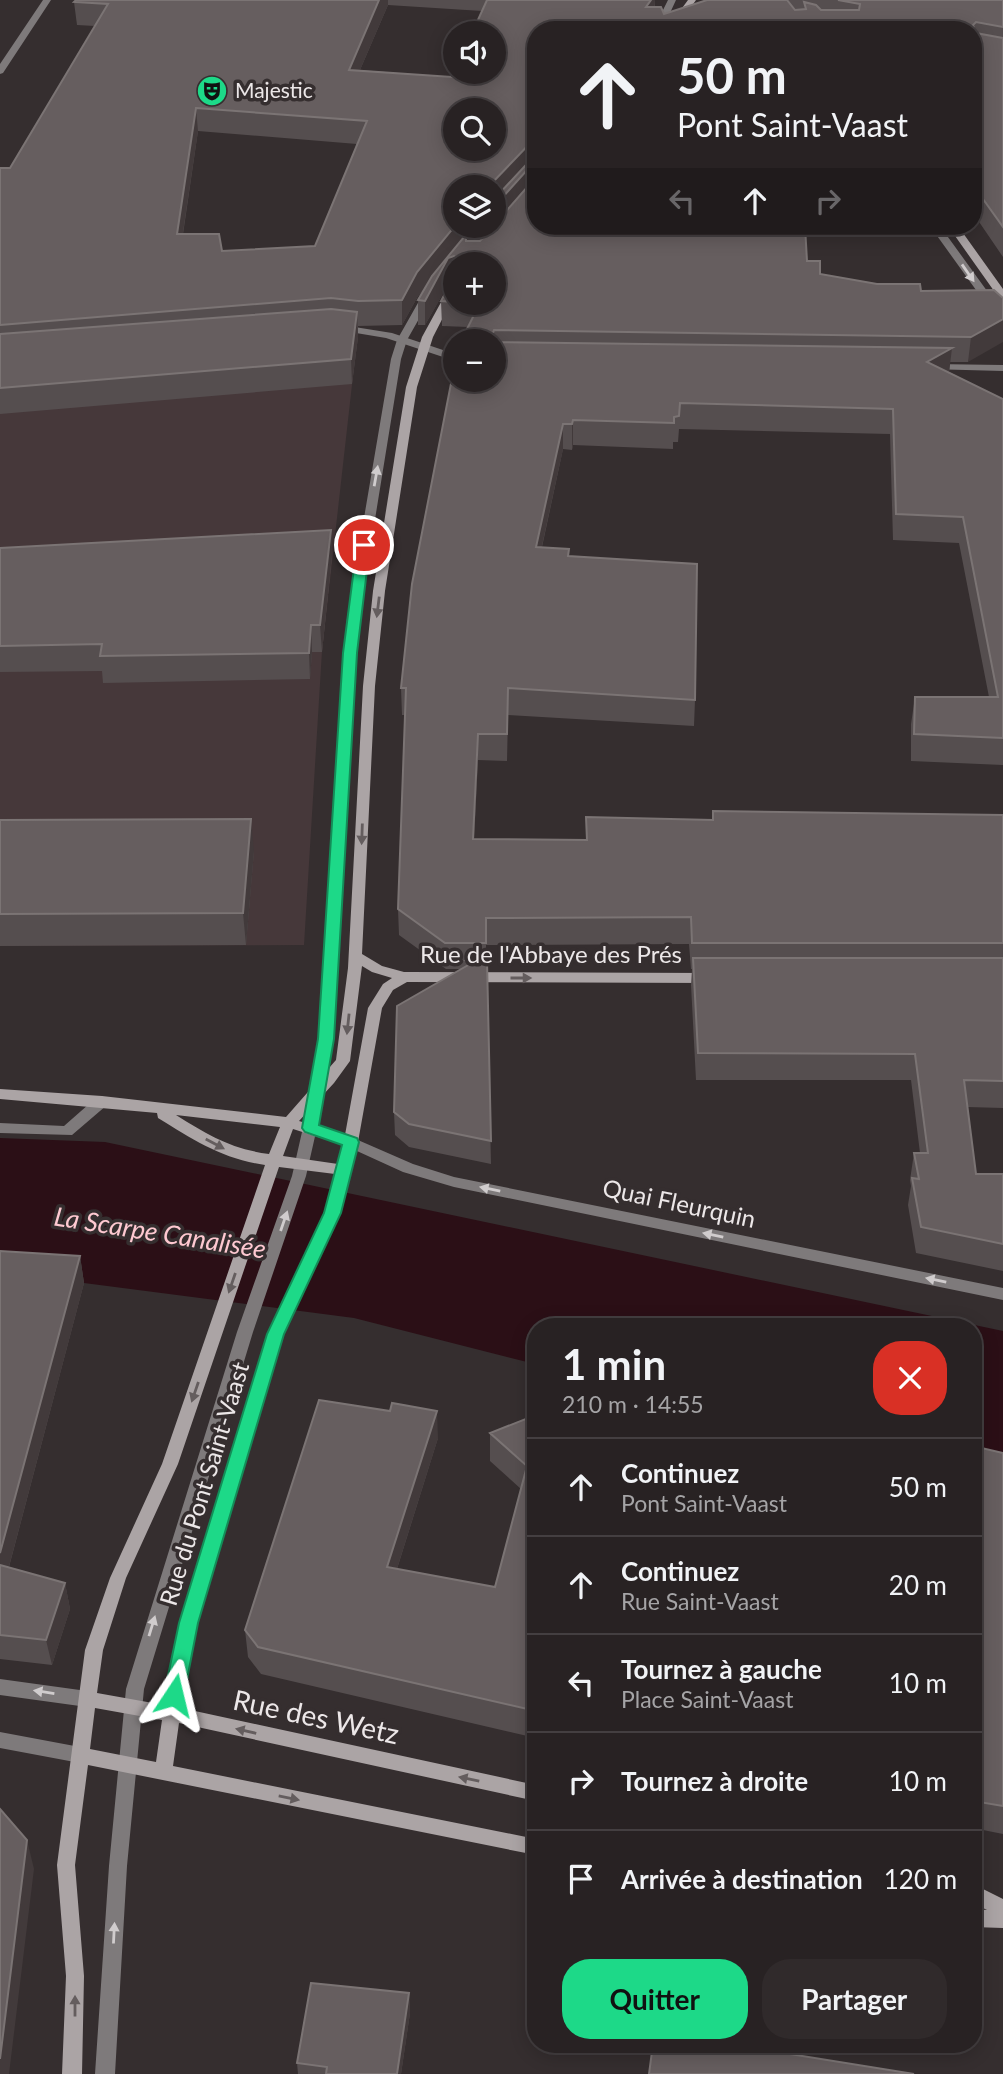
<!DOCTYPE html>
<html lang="fr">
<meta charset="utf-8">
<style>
body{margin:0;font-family:Lato,sans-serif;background:#302a2b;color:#f1f3f6;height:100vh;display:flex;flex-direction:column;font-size:26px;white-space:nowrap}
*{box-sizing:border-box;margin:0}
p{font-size:23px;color:#a5a4a6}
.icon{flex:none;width:38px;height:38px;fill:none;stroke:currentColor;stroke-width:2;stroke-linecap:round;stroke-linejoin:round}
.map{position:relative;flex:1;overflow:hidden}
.side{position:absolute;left:527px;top:1318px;width:455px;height:735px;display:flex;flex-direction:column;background:#282223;border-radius:28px;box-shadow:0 4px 18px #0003,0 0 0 2px #443f41}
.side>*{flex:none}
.guide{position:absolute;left:527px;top:21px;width:455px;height:214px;border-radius:28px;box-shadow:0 4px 18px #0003,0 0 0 2px #443f41;background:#282223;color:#f1f3f6;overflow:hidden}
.controls{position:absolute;left:443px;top:21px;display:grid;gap:14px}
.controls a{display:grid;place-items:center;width:63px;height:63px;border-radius:50%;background:#282223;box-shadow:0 4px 18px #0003,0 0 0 2px #443f41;font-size:35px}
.pin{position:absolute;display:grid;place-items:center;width:60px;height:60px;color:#fff;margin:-30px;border:4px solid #fff;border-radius:50%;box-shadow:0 2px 7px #0007}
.me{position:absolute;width:77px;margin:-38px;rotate:10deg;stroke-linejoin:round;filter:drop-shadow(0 0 5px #0008)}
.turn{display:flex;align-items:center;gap:24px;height:147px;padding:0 35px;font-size:32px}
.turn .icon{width:91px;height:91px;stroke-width:2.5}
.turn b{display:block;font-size:49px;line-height:60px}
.lanes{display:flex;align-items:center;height:66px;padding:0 35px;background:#0003;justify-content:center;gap:35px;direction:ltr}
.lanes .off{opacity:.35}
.round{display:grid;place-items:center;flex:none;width:74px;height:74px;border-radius:28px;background:#302a2b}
.overview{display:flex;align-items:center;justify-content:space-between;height:119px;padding:0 35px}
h1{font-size:42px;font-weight:700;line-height:52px}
.primary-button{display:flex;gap:14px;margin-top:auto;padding:14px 35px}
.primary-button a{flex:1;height:80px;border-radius:28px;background:#1dd988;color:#111;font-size:28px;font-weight:700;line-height:80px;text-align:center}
.primary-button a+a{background:#302a2b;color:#f1f3f6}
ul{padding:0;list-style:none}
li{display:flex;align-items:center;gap:21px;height:98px;padding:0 35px;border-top:2px solid #443f41}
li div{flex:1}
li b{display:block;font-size:26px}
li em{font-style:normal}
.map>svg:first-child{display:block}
.built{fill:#46383a}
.water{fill:#2b0f16}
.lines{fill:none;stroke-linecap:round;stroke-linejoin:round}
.lane{fill:#7e7a7b;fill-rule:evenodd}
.street{fill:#7e7a7b;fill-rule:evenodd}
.secondary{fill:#aba4a5;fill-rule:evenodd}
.wall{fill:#554e4f;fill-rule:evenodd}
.shaded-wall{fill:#423a3b}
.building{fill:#665e5f;stroke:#7b7474;stroke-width:2;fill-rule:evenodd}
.oneway{fill:#d0cccd}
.oneway2{fill:#645d5e}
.route{fill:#1dd988;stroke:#138d58;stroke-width:2}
.labels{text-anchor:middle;stroke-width:7;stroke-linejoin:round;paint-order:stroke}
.far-poi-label{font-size:21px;fill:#ece7e8;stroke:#352e2f;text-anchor:start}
.street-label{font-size:24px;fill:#ece7e8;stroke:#352e2f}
.water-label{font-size:26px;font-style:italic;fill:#fec9d1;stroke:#352e2f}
.near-street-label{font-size:28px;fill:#ece7e8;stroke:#352e2f}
</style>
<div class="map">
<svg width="1003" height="2074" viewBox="0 0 1003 2074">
<rect width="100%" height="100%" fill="#352e2f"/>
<path class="built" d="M354 367 322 651 304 945 0 946V386Z"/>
<path class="water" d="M0 1138 105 1142 1003 1331V1482L973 1475V1326H536L535 1364 354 1318 84 1283 0 1277Z"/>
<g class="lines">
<path class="lane" d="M43 0H51L3 73 0 74V64Z
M668 0H676L670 13 657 30H648L662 12Z
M930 226H940L1003 313V323L999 322Z
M428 291 433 294 407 340 401 359 359 618 333 1039 326 1088 306 1176 253 1332 144 1689 127 1866 115 2074H95L109 1866 126 1689 237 1332 292 1176 312 1088 319 1039 347 618 391 359 397 340 423 294Z"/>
<path class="street" d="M342 325 392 333 455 354V361L386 338 338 330V326Z
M932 364 1003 365V371L928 369 927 367Z
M102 1096 109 1101 107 1105 72 1135 0 1133V1123L64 1126 97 1097Z
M351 1137 413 1164 454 1177 1003 1288V1300L454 1187 403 1172 346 1146 344 1142 346 1138Z
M0 1679 87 1691 93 1694 96 1699 93 1704 87 1707 0 1695Z
M0 1732 80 1747 86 1749 89 1755 86 1761 80 1763 0 1748Z"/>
<path class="secondary" d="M688 0H696L675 30H666Z
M948 226H958L1003 289V299L999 298Z
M455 283V294L433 337 417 387 385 591 375 686 362 954 382 966 404 972 711 973 718 978 711 983 407 982 393 990 382 1008 358 1142 339 1213 283 1334 197 1623 181 1708 536 1785V1801L179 1723 173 1766 536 1839V1855L88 1765 75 1865 84 1976 82 2074H62L66 1976 57 1865 85 1650 110 1578 162 1464 265 1165C222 1159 194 1140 158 1118L157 1113 0 1099V1089L102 1096 286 1117 336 1060 348 968 363 686 373 591 406 387 422 337 451 284ZM362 966 372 972 392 978 383 984 368 1008 345 1135 299 1121 334 1083 350 1061ZM176 1115 280 1127 269 1154C231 1149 208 1135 176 1115ZM293 1129 343 1145 338 1164 283 1156ZM279 1167 335 1174 325 1213 267 1334 179 1623 164 1705 97 1693 103 1650 126 1578 178 1464ZM95 1708 162 1720 156 1762 90 1749Z
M973 1884 1003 1899V1928L973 1927V1909L987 1910 973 1903Z"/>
</g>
<path class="wall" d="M76 0H655V7L664 14 707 0H1003V257L973 213V30H536V226L807 261 820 274 921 291 994 290 968 362H950L949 372 1003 399V765L911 761V724L915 697H989L959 543 893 540 890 434 679 429 678 442H673V449L573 445 572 450 563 449 542 547 569 549V556L695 700 694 726 508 715 507 761 478 760 474 839 586 840V817L712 820 713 811 1003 815V1108L967 1107 976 1174H1003V1271L916 1253 908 1205 911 1186 910 1180 914 1153H920L911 1080H696L691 985 692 969H691L689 944 486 945 491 1164 409 1147 395 1135 394 1112 461 969H446L399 935 398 909 405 715H402L401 688 468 327 442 326 441 301 451 282 449 283 425 325H418V300L425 288 418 296 402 325 358 326V337L352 384 0 414V168H10L95 26 77 25 74 2ZM388 5 482 11 452 77 360 70ZM198 131 357 144 315 246 222 251 183 234ZM455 187H494V226H455ZM455 264H494V303H455Z
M331 530 332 556 322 652H312L310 679 103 683 102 671 0 672V548Z
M0 820 254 851 246 945 0 946Z
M0 1251 80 1256 84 1283 9 1567 65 1583 70 1609 52 1665 0 1659Z
M536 1415V1738L261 1674 248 1657 245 1630 438 1438 397 1569 495 1587 521 1489 490 1461V1433Z
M973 1446 1003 1453V1834L973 1828Z
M409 1993 410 2013 401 2074H298L297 2063Z"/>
<path class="shaded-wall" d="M379 0H388V5L350 93 349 70Z
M651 0H655L654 18 646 7Z
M196 108 198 131 179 259 177 234Z
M534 137V161L494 206V187H492V183Z
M536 160V184L466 262 454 256V280L449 283 425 325V301L446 262 418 296 402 325V300L417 272 455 226H494V207Z
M357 312 358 337 352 384 351 359Z
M1003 319V342L968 362 971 337Z
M952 348 949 373 927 362Z
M573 420V445L572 450V424Z
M563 424V449L536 573V547Z
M331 530 332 556 322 652 320 625Z
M311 625 312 652 310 679 309 653Z
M478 734V760L473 866V839Z
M251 819 254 851 246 945 243 913Z
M80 1256 84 1283 3 1589 0 1576V1553Z
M437 1411 438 1438 389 1594 387 1567Z
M65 1583 70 1609 52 1665 46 1640Z
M27 1840 34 1869 9 2074H0V2059Z
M409 1993 410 2013 401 2074H397Z"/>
<path class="building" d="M76 0H379L349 70 452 77 455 71 494 72V33H472L487 0H651L646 7H661L664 14 707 0H787L795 10 806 9 804 2 816 5 821 10H859L860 4 838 0H1003V27L976 22 973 25 976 33 1003 38V227L973 185V30H536V137L492 183V187H455V226L417 272 402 300 358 301 331 298 0 325V168H10L108 4 74 2ZM196 108 367 121 315 246 222 251 219 234H177ZM455 110H494V149H455Z
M536 154V160L494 207V194L498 195Z
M536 177V226H805L807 261H820V274L877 284H920L921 291 994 290 1003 298V319L971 337 494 330 491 339 494 342 952 348 927 362 1003 399V738L914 734 915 697H998L963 517 896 514 893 409 680 403 679 416 674 417V423L573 420 572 424H563L536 547 569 549 568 556 697 564 695 700 508 688 507 734H478L473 839 587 840 586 817 713 820V811L1003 815V943H692L691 917 486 918V943H445L398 909 406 688H401L412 584 455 363V380H494V341H461L480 303H494V264H457V258L454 256 448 258 425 301 418 300 432 276 473 226H477L466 238V241H480Z
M455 274V302L441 301Z
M331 309 357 312 351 359 0 388V334Z
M331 530 320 625H311L309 653 100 656 102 644 0 646V548Z
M251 819 243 913 0 914V820Z
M693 958H1003V1081L964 1080 976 1174H1003V1244L921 1227 912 1178 919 1179 914 1153H928L915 1054 698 1053Z
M466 961H487L491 1141 409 1124 394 1112 397 1006 470 964Z
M0 1251 80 1256 0 1553Z
M319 1400 390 1411 392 1403 437 1411 387 1567 495 1587 527 1466 490 1433 536 1415V1711L258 1647 245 1630Z
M973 1446 1003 1453V1806L973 1801Z
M0 1565 65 1583 46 1640 0 1635Z
M0 1809 27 1840 0 2059Z
M311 1983 409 1993 397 2074H326L327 2067 297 2063Z
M653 2044H728L914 2074H649Z"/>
<defs><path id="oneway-solid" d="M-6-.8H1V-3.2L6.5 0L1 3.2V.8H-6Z" transform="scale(1.75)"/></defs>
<g class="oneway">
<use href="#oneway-solid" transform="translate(968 273) rotate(55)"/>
<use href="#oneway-solid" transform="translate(376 476) rotate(-80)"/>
<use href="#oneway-solid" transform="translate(490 1189) rotate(-168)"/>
<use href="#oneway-solid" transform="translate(284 1221) rotate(-71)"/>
<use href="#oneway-solid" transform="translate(713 1235) rotate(-168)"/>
<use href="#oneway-solid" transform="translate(936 1280) rotate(-168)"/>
<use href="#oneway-solid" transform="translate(152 1626) rotate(-73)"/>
<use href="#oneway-solid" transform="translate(44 1692) rotate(-171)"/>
<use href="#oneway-solid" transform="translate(114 1933) rotate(-87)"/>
</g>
<g class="oneway2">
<use href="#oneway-solid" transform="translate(378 607) rotate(97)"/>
<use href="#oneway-solid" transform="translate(362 834) rotate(92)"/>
<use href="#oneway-solid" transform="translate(521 978)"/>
<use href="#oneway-solid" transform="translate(348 1024) rotate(96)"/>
<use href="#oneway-solid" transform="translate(215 1144) rotate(28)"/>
<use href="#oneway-solid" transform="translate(232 1283) rotate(109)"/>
<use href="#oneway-solid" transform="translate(195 1392) rotate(109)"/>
<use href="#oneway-solid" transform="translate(246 1731) rotate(-167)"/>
<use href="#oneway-solid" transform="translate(469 1779) rotate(-168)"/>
<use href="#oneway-solid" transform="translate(289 1798) rotate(11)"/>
<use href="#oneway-solid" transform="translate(75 2006) rotate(-90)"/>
</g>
<path class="route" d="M364 541 370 545 357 653 334 1039 319 1125 357 1138 359 1142 341 1213 284 1334 198 1623 184 1695 181 1702 174 1704 167 1702 164 1695 179 1623 267 1334 324 1213 342 1145 305 1132 302 1128 318 1039 343 653 357 545Z"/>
<defs>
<g id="theatre-disc" transform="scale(1.575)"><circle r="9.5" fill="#1dd988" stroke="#352e2f"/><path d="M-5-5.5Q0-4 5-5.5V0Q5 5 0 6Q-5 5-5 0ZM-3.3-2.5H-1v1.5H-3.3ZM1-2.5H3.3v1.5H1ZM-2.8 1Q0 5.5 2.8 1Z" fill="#111"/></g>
</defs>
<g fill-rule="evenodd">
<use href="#theatre-disc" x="212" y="91"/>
</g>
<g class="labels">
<g class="far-poi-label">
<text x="235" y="98">Majestic</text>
</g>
<g class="street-label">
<text x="551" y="963">Rue de l'Abbaye des Prés</text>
<text transform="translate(679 1204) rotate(12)" y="8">Quai Fleurquin</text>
<text transform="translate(205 1484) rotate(-73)" y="8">Rue du Pont Saint-Vaast</text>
</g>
<g class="water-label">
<text transform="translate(160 1233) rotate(9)" y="9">La Scarpe Canalisée</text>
</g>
<g class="near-street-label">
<text transform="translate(316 1717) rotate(12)" y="10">Rue des Wetz</text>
</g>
</g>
</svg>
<div class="controls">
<a><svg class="icon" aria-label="sound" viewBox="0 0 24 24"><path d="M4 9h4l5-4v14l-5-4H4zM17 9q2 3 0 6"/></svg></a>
<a><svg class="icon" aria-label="search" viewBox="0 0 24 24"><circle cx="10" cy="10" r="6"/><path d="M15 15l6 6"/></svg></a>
<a><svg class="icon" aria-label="layers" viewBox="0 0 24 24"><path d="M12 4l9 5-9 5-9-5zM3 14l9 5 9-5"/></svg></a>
<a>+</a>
<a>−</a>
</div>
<div class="pin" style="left:364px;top:545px;background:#d93025"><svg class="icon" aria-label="arrive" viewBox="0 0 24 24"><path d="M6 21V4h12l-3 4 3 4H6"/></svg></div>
<svg class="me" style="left:174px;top:1695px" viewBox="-20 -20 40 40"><path d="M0-17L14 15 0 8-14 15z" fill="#1dd988" stroke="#fff" stroke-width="4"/></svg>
<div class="guide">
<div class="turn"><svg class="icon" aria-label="ahead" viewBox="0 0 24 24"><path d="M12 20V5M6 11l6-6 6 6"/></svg><div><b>50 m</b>Pont Saint-Vaast</div></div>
<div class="lanes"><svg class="icon off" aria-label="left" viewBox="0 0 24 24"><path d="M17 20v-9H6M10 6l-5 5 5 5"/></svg><svg class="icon" aria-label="ahead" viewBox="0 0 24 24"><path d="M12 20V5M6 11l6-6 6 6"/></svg><svg class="icon off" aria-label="right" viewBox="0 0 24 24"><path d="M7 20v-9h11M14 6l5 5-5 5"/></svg></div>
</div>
<section class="side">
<div class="overview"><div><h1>1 min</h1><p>210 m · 14:55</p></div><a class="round" style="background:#d93025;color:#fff"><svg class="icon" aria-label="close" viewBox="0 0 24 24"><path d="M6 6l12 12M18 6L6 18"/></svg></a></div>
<ul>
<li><svg class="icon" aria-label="ahead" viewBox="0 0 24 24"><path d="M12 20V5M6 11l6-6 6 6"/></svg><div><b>Continuez</b><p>Pont Saint-Vaast</p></div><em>50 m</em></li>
<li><svg class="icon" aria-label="ahead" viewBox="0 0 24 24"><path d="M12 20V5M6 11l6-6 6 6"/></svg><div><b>Continuez</b><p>Rue Saint-Vaast</p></div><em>20 m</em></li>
<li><svg class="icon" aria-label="left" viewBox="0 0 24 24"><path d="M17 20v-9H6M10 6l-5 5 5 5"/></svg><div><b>Tournez à gauche</b><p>Place Saint-Vaast</p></div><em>10 m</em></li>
<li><svg class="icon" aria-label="right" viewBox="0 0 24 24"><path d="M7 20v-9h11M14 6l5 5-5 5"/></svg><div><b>Tournez à droite</b></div><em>10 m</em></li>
<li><svg class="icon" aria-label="arrive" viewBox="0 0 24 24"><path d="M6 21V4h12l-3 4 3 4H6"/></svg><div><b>Arrivée à destination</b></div><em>120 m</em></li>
</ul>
<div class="primary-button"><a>Quitter</a><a>Partager</a></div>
</section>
</div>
